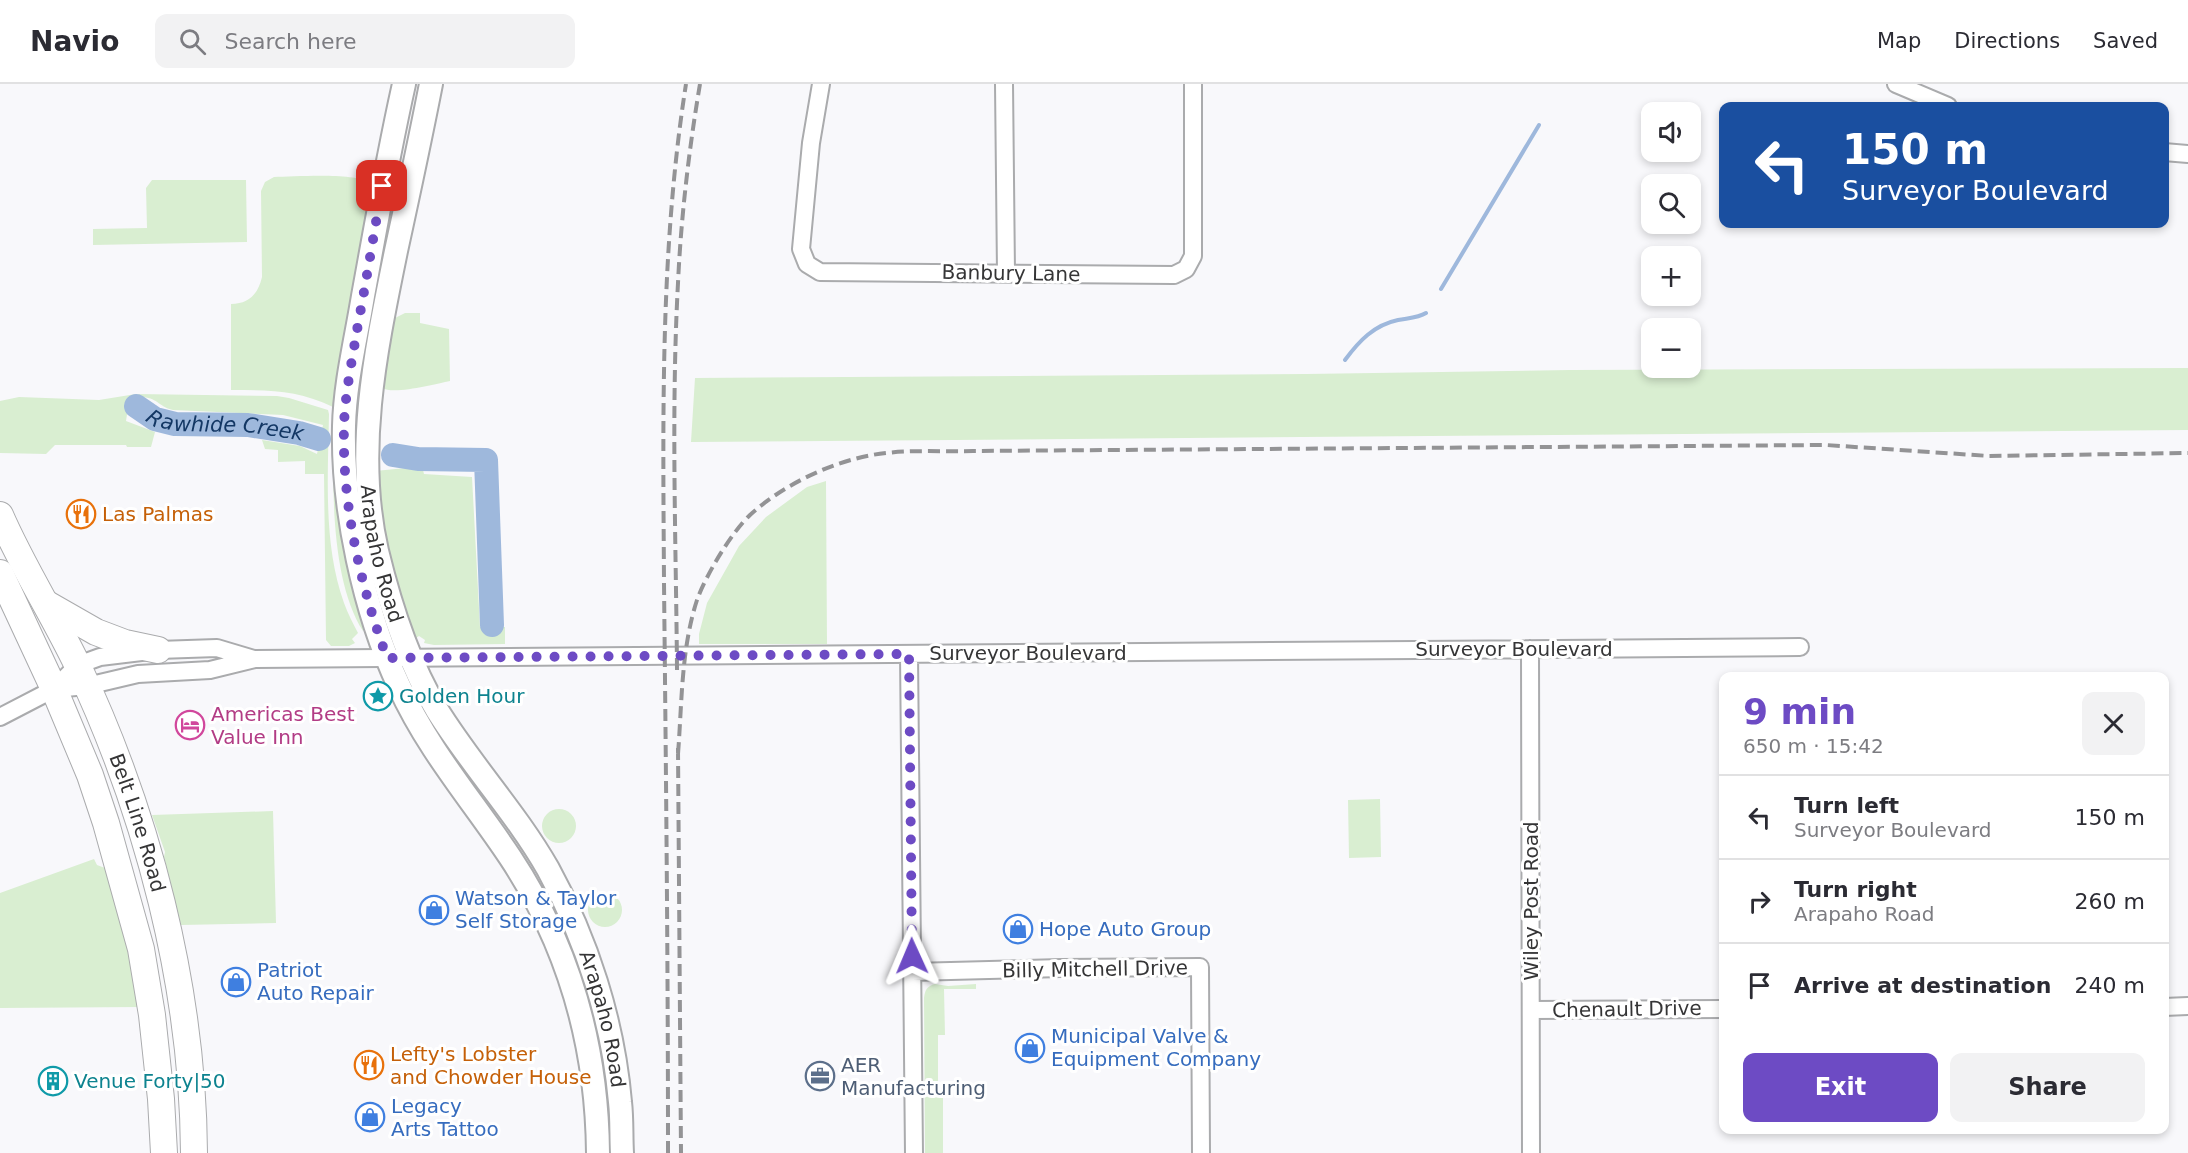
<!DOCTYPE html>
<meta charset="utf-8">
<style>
body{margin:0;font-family:"DejaVu Sans",sans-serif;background:#f2f2f3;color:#2b2b33;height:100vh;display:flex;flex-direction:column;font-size:22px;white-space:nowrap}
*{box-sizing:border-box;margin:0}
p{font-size:20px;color:#7c7c81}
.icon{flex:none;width:33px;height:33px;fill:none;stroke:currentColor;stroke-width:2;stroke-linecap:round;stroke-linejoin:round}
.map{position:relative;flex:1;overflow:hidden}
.details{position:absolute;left:1719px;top:588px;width:450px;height:462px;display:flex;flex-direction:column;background:#fff;border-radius:12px;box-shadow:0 3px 9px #0003}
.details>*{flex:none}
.guide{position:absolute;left:1719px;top:18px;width:450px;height:126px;border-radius:12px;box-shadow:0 3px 9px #0003;background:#1a4fa0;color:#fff;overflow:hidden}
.fabs{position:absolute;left:1641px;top:18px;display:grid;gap:12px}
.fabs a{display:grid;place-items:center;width:60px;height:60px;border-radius:12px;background:#fff;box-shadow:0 3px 9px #0003;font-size:30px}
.pin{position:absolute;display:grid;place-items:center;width:51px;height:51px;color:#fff;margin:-26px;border-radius:12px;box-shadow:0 3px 9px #0006}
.me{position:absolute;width:66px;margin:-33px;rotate:359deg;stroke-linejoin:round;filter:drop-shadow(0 0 4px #0008)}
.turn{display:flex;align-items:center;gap:21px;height:126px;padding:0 24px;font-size:27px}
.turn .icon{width:78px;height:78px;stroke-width:2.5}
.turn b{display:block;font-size:42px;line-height:51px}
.round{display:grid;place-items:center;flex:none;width:63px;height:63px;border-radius:12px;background:#f2f2f3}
.head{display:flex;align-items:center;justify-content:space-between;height:102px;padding:0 24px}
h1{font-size:36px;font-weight:700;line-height:45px;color:#6d4bc4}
.primary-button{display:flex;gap:12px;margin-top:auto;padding:12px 24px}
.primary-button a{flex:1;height:69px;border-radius:12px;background:#6d4bc4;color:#fff;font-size:24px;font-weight:700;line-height:69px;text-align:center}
.primary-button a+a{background:#f2f2f3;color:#2b2b33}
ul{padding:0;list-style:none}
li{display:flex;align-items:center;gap:18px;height:84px;padding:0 24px;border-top:2px solid #e1e1e2}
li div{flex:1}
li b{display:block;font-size:22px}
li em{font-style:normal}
header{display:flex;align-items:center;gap:36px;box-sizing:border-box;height:84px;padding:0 30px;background:#fff;border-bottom:2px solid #e1e1e2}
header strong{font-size:28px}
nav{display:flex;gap:33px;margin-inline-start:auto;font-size:21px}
.search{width:420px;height:54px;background:#f2f2f3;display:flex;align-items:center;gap:15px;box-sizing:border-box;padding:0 21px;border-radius:12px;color:#7c7c81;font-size:22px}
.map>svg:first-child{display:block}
.green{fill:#d9eed1}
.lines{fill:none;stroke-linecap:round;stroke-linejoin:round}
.stream{stroke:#9eb8dc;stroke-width:4}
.river{stroke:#9eb8dc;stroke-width:24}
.street-casing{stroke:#aaabad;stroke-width:20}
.secondary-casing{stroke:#aaabad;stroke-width:26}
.primary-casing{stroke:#aaabad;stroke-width:28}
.street{stroke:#fff;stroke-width:16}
.secondary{stroke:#fff;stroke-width:22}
.primary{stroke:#fff;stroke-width:26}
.rail{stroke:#939395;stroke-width:4;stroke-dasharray:12 6;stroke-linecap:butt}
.route{stroke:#6d4bc4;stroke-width:10;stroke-dasharray:0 18}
.labels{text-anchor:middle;stroke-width:6;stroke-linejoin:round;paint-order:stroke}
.street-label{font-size:20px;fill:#353536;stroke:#fff}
.food-label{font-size:20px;fill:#c56008;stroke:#fff;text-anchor:start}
.culture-label{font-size:20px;fill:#0d838f;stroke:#fff;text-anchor:start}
.hotel-label{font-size:20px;fill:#b23c85;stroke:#fff;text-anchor:start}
.shop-label{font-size:20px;fill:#366cbe;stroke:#fff;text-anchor:start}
.service-label{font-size:20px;fill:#4e5e75;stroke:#fff;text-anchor:start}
.water-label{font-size:21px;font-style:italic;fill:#133764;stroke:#fff}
</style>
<header>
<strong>Navio</strong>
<div class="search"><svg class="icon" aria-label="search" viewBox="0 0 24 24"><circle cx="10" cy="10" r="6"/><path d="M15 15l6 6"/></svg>Search here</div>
<nav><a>Map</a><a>Directions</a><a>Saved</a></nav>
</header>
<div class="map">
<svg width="2188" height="1069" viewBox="0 0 2188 1069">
<rect width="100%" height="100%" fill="#f8f8fb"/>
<path class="green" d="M274 93C295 93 354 88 369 99L367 102 370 107 373 106 339 302H335L333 319 339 326 364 538 363 547C329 494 332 391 335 329L333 323C299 306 269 306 231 306V220C249 220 258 210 262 193L261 107 265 98Z
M152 96H246L247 158 93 161V145L147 144 146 104Z
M405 229H420V239L449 245 450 297C435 300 394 311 382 304L391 242 395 234Z
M2188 284V346L691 358 695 294 1306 290 1570 286Z
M136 310 277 312 289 314 328 326 329 330C328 393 323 460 344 519 348 530 353 539 358 549L352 555 355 559 349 562H331L326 556 324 390H305V377L278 378V366L265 365 262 356 300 362 317 370 323 341 283 331 173 326C157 322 157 312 138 313L128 324 126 337 155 348 151 363H127L126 361H55L46 370 0 369V317L19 313 99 316Z
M406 384 423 386 424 390 472 393 480 543H505V560L434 561 424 559 425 556 419 552 416 554 412 552 381 451 375 387Z
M826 397 827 560H699V550L707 519 739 462 766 433 807 403Z
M1380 715 1381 773 1349 774 1348 716Z
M542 742a17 17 0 1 1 34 0a17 17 0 1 1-34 0Z
M273 727 276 839 181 841 164 773 165 768 152 731Z
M94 775 97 781 105 784 111 782 141 923 0 924V809Z
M588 826a17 17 0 1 1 34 0a17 17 0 1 1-34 0Z
M935 900 948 902 976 900V905H944L945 951H938V1012L943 1013V1069H925L924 914C925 906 927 902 935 900Z"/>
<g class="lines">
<path class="stream" d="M1441 205 1539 41
M1345 276C1359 257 1374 241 1398 236 1408 234 1418 234 1426 229"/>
<g class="river">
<path id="s1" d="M136 322 155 335 175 340 248 341 299 349 319 355"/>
<path d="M393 371 418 375 486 376 492 541"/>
</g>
<g class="street-casing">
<path id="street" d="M821 0 811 59 801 165 807 180 820 188 1174 191 1186 185 1193 172V0
M1004 0 1006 189
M1896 0 1948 22
M2164 68 2188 70
M1530 565 1531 1069
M909 570 914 1069
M54 605 87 602 138 590 210 586 255 575 1800 563
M0 633 54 605 78 581 100 573 158 566 217 564 254 575
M912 888 1061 884 1200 883 1201 1069
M2164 923 2188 922
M1531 926 1724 925"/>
</g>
<g class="secondary-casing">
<g id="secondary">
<path d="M404 0C388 71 376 141 363 212 356 255 345 299 344 342 342 425 364 527 399 602 428 666 472 716 510 773 569 862 597 963 598 1069"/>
<path id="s2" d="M431 0C420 56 408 112 396 167 376 265 354 367 377 467 390 521 408 578 437 626 471 681 516 729 548 785 587 856 613 937 620 1018 622 1035 621 1052 622 1069"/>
</g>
</g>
<g class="primary-casing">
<g id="primary">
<path id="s3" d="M0 431C22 482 53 530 77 580 148 730 193 903 194 1069"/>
<path d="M0 489 54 605 90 691 106 739 141 865 152 931 161 1015 164 1069"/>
<path d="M47 520 96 548 125 559 158 566"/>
</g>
</g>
<use href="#street" class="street"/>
<use href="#secondary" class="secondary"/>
<use href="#primary" class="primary"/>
<path class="rail" d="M677 586C676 457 671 328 678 199 681 133 689 65 700 0
M678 664 681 1069
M678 670C682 619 681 565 697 516 706 491 731 449 750 431 783 401 829 379 872 371 905 365 940 368 973 367L1826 361 1989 372 2188 369
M668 1069C668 879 666 689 664 499 663 332 660 165 686 0"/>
</g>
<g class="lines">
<path class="route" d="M382 102C374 150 366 198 357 246 352 277 345 310 344 342 342 420 360 501 387 574L909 570 912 872"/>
</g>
<defs>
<g id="restaurant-ring" transform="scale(1.5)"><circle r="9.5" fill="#fff" stroke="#e8710a" stroke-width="1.5"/><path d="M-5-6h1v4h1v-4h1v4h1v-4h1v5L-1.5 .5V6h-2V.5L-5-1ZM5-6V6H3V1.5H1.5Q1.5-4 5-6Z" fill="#e8710a"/></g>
<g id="sight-ring" transform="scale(1.5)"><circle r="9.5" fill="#fff" stroke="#0f9aa8" stroke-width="1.5"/><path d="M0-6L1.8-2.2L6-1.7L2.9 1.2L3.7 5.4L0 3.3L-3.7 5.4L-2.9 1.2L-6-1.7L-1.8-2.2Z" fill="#0f9aa8"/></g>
<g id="hotel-ring" transform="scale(1.5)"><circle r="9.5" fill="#fff" stroke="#d1479c" stroke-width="1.5"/><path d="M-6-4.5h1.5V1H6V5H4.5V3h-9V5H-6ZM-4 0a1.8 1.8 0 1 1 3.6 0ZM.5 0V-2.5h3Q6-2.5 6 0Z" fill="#d1479c"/></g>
<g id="shop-ring" transform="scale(1.5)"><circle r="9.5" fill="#fff" stroke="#3f7fe0" stroke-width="1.5"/><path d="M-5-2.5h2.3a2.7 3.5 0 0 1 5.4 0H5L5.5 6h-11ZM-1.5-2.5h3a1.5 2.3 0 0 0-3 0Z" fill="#3f7fe0"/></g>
<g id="office-ring" transform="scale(1.5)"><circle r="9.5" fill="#fff" stroke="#5c6f8a" stroke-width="1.5"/><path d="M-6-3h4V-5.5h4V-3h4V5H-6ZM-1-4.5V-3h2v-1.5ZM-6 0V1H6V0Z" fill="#5c6f8a"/></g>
<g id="building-ring" transform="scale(1.5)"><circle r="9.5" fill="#fff" stroke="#0f9aa8" stroke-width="1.5"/><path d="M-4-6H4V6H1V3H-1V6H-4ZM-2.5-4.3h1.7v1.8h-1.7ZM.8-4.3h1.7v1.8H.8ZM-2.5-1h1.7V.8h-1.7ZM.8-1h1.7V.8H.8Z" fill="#0f9aa8"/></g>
</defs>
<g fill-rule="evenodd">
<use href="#restaurant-ring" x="81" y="430"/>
<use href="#sight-ring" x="378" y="612"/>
<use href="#hotel-ring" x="190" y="641"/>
<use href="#shop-ring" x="434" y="826"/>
<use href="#shop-ring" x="1018" y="845"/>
<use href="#shop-ring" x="236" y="898"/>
<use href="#shop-ring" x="1030" y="964"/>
<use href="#restaurant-ring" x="369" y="981"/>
<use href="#office-ring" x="820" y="992"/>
<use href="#building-ring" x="53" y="997"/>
<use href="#shop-ring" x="370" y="1033"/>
</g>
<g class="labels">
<g class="street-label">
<text transform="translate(1011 189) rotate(1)" y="7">Banbury Lane</text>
<text dy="7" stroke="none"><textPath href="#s2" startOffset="477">Arapaho Road</textPath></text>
<text x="1514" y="572">Surveyor Boulevard</text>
<text x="1028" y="576">Surveyor Boulevard</text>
<text dy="7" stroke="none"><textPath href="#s3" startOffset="338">Belt Line Road</textPath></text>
<text transform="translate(1531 817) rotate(-90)" y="7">Wiley Post Road</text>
<text transform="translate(1095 885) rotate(-1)" y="7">Billy Mitchell Drive</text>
<text transform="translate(1627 925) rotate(-1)" y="7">Chenault Drive</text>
<text dy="7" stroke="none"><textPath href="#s2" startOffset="999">Arapaho Road</textPath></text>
</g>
<g class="food-label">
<text x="102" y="437">Las Palmas</text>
<text x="390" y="977">Lefty's Lobster<tspan x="390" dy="23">and Chowder House</tspan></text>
</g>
<g class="culture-label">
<text x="399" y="619">Golden Hour</text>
<text x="74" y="1004">Venue Forty|50</text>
</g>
<g class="hotel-label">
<text x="211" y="637">Americas Best<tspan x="211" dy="23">Value Inn</tspan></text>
</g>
<g class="shop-label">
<text x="455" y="821">Watson &amp; Taylor<tspan x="455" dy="23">Self Storage</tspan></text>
<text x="1039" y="852">Hope Auto Group</text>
<text x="257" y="893">Patriot<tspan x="257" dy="23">Auto Repair</tspan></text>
<text x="1051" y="959">Municipal Valve &amp;<tspan x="1051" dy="23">Equipment Company</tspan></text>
<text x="391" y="1029">Legacy<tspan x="391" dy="23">Arts Tattoo</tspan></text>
</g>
<g class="service-label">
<text x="841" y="988">AER<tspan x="841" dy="23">Manufacturing</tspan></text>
</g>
<g class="water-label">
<text dy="7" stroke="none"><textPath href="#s1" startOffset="94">Rawhide Creek</textPath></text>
</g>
</g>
</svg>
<div class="fabs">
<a><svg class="icon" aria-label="sound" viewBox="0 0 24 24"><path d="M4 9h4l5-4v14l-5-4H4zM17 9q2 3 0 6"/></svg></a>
<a><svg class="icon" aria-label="search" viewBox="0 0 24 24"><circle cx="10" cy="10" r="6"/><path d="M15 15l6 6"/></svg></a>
<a>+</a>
<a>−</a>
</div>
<div class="pin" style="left:382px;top:102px;background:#d93025"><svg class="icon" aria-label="arrive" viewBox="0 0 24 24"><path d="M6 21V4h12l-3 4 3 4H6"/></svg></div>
<svg class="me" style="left:912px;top:872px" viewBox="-20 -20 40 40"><path d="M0-17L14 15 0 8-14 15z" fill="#6d4bc4" stroke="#fff" stroke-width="4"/></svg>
<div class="guide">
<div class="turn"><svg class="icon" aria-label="left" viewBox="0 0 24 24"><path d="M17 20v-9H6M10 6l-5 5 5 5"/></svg><div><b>150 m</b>Surveyor Boulevard</div></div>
</div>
<section class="details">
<div class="head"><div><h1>9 min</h1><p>650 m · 15:42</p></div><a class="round"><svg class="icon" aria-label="close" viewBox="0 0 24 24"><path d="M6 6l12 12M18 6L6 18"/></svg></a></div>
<ul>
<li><svg class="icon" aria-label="left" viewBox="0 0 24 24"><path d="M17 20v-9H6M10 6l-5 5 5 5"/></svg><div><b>Turn left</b><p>Surveyor Boulevard</p></div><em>150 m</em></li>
<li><svg class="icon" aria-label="right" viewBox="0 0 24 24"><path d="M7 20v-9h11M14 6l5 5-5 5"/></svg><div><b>Turn right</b><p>Arapaho Road</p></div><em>260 m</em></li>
<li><svg class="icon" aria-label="arrive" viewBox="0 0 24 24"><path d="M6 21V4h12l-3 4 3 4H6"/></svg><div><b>Arrive at destination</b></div><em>240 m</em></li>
</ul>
<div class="primary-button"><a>Exit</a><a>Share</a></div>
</section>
</div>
